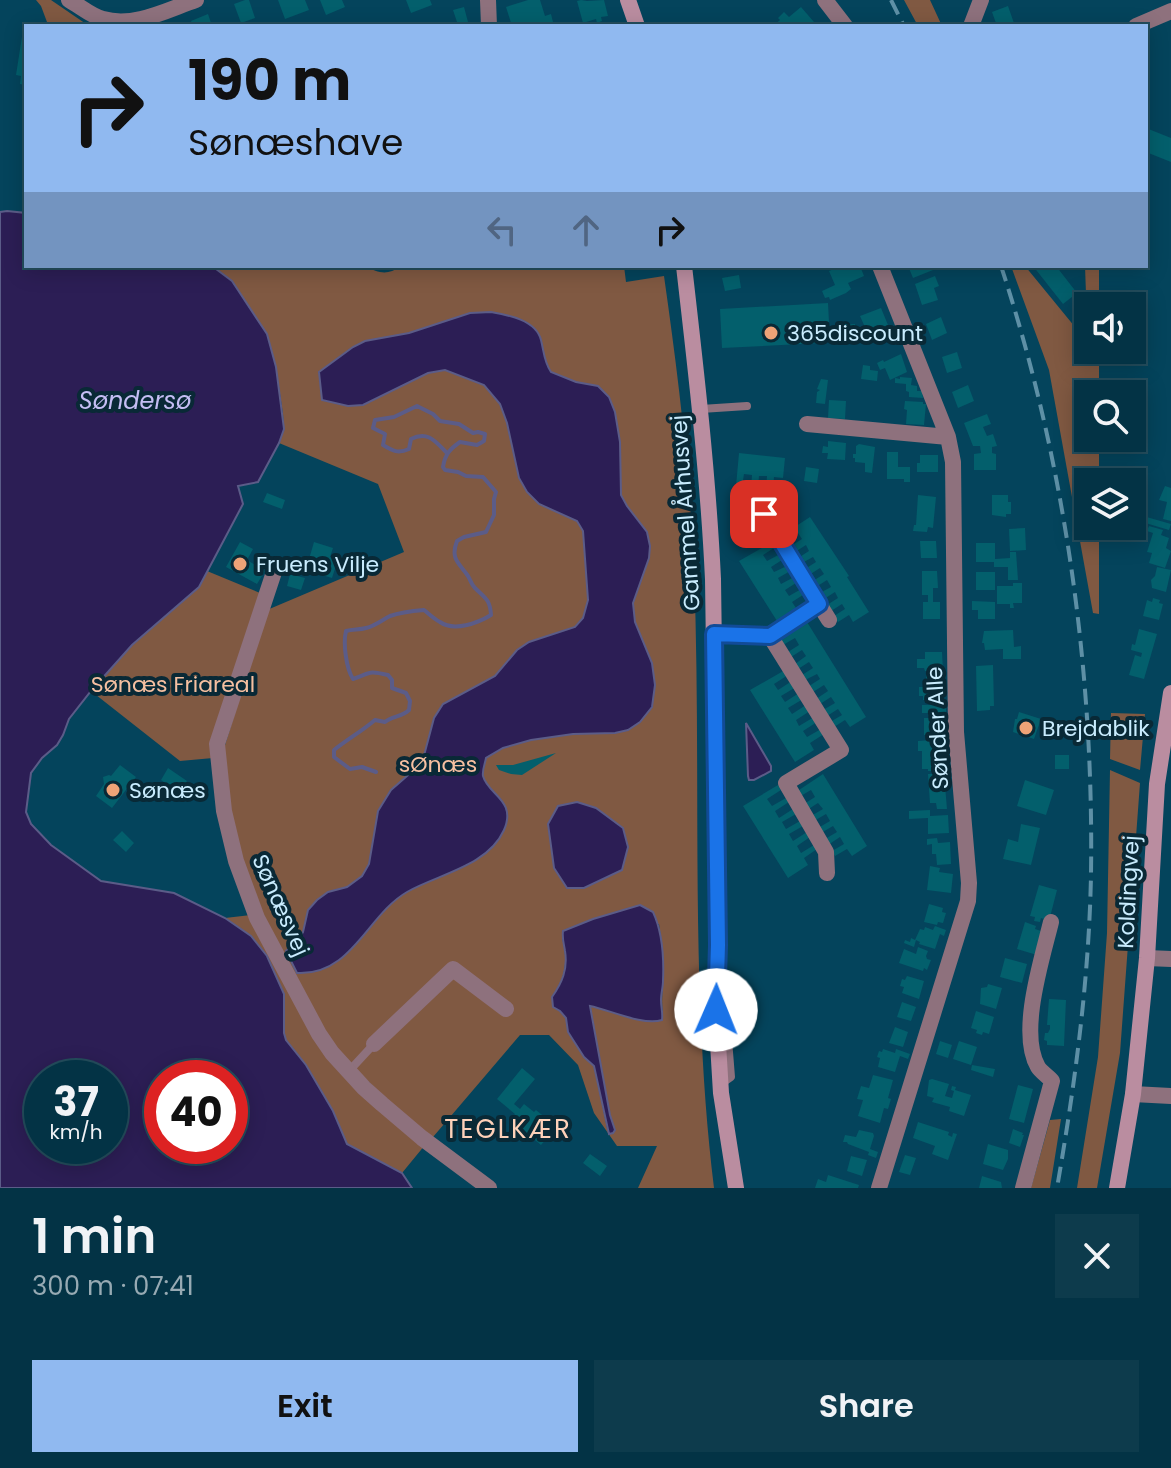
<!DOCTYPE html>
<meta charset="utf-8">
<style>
body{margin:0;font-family:Poppins,sans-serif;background:#0d3b4c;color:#f1f3f6;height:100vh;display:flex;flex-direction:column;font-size:30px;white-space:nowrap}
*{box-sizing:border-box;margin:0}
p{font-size:26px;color:#97aab3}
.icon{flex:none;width:44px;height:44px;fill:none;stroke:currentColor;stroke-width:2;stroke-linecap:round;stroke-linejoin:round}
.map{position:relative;height:1188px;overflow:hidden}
.details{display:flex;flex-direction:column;background:#033345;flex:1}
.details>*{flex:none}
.banner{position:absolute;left:24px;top:24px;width:1124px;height:244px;border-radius:0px;box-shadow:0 4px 20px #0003,0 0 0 2px #244e5e;background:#90b9f0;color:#111;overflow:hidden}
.tools{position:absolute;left:1074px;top:292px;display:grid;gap:16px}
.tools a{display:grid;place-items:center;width:72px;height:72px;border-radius:0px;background:#033345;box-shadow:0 4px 20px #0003,0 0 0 2px #244e5e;font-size:40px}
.speed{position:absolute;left:24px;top:1060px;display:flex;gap:16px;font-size:40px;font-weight:700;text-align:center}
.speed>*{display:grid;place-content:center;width:104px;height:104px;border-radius:50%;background:#033345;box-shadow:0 4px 20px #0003,0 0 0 2px #244e5e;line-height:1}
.speed small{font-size:20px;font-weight:400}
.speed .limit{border:12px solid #d22;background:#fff;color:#111}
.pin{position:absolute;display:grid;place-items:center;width:68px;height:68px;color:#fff;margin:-34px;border-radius:16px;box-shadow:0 4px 12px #0006}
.me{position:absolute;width:88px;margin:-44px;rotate:1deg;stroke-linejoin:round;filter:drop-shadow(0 0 6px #0008)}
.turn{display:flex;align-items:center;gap:28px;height:168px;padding:0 32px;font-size:36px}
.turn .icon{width:104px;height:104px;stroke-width:2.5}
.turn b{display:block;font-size:56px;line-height:68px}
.lanes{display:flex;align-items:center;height:76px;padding:0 32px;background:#0003;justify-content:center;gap:40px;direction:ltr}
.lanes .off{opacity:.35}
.round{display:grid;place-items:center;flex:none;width:84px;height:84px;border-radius:0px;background:#0d3b4c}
.summary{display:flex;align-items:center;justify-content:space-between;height:136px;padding:0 32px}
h1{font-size:48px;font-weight:600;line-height:60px}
.cta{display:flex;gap:16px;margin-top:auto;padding:16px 32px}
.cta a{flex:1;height:92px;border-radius:0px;background:#90b9f0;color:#111;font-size:32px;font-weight:600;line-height:92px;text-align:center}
.cta a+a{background:#0d3b4c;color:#f1f3f6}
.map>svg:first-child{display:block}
.green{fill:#805942;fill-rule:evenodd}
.water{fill:#2c1e55;stroke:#5b5c88;stroke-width:2;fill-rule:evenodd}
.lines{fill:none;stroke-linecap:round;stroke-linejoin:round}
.stream{stroke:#5b5c88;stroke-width:4}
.building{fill:#035f6c}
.lane{stroke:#8e717d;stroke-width:8}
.street{stroke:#8e717d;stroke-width:16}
.secondary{stroke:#ba8da0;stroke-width:16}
.rail{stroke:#5e90a6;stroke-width:4;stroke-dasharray:16 8;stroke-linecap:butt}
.route-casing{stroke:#114b97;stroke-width:20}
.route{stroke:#1a73e8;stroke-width:14}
.poi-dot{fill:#efa377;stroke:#092936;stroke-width:3}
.labels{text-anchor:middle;stroke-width:8;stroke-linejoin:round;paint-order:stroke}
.poi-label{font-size:22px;fill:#c9ecfe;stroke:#092936;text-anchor:start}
.street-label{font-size:22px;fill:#c9ecfe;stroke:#092936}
.park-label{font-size:22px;fill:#f6c0a1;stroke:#092936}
.water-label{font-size:24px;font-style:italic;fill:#c5bef4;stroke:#092936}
.quarter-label{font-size:26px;letter-spacing:2px;fill:#fed1b9;stroke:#092936}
</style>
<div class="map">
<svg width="1171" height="1188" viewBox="0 0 1171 1188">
<rect width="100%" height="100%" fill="#04445c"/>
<path class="green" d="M36 0H51L89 26H60L47 22 41 6Z
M904 0H930L942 26H918Z
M212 266H365C379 273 387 276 401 266L411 269 422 266H624L626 282 664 276C678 374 690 472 694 571 702 777 689 984 714 1188H638L657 1146H617L594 1113 578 1065 549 1035H520L433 1137 417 1128 333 1048 265 922 240 862 221 758 267 610 404 552 378 484 279 443 284 429 283 414 276 367 267 334ZM659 924C662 942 663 958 663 976 663 989 661 1001 663 1015L644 1020 590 1005 610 1115 615 1130 607 1128 594 1066 584 1057 568 1032 566 1018 560 1011 552 996C566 978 568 960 562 938Z
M1011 266H1025L1075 327 1087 322 1085 266H1099V306H1088V350H1099V394H1088V438H1099V482H1088V526H1099V614L1093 613 1049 370Z
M207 571 260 593 213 758 180 761 91 691 138 638 199 587Z
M1111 713 1145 714 1140 770 1110 759Z
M1110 770 1140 783 1120 1053 1097 1188H1077L1098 1057 1107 933Z
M251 915 325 1050 425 1145 402 1173 347 1144 332 1111 306 1065 286 1040 284 1033V994L267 956 251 936 225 918Z
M1061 1119 1050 1188H1031L1050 1120Z"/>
<path class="water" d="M7 211 26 213V266H212L232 281 267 334 276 367 284 429 279 443 258 482 238 486 243 504 199 587 132 645 91 691 69 719 63 735 57 745 42 758 31 773 26 812 31 824 51 845 101 881 174 893 225 918 251 936 267 956 284 994V1033L286 1040 306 1065 333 1111 347 1144 402 1173 412 1188H0V212ZM42 1078H110V1146H42ZM162 1078H230V1146H162Z
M491 312C508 315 536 320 541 340 544 352 544 362 551 372L576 382 598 386 609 397 615 412 620 442 621 495 627 506 647 532 650 546 649 558 633 603 635 622 652 663 655 685 652 707 640 722 628 730 615 733 573 734 531 740 503 748 486 758C485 764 482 770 483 776 488 795 517 800 504 830 488 866 439 874 407 892 367 915 352 976 297 973L286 951 297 941 303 932 308 910 317 900 328 892 347 887 362 876 369 864 378 811 391 790 422 763 434 718 443 704 495 676 517 650 529 642 575 627 583 618 588 600 583 531 577 521 539 504 527 492 519 478 507 423 500 404 484 385 445 370 428 373 363 405 348 406 322 400 319 372 353 347 365 341 409 333 470 313Z
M746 723 771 766V771L754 780H749L748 776Z
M577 802 596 808 623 828 628 847 622 870 584 888H567L554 868 548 824 558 806Z
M640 905 653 912C663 933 664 958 663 981 663 987 661 994 661 1000 661 1007 663 1013 662 1020 643 1026 610 1010 590 1006L610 1115 615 1130 613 1133 609 1134 594 1066 584 1057 568 1032 566 1018 560 1011 553 1007 552 997C562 983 568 969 565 951 564 944 562 939 563 931L593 919Z"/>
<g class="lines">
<path class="stream" d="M376 772 362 767 350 769 334 757V750C348 739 362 731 375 720L385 722C392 716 402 717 409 710L410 701 406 693 392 688V680L388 675C367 670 371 673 353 679 346 668 343 643 346 631 353 629 359 630 366 628 375 626 382 620 390 616 401 612 412 611 424 610 429 614 434 619 440 622 454 632 478 623 491 615 490 599 485 598 475 588 471 584 471 581 468 576 459 563 450 559 457 541L464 537 486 532 494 515V499L496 492 483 477 466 476 458 472 445 470 443 467C445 454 450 449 460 442L477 445 484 441 485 434 478 432 473 433 459 424 440 421 433 414 417 406 394 417 375 420 373 428 385 434 383 445C393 451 398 454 409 449L411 439C428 430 436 442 447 453"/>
</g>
<path class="building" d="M245 0H249L255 18 241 23 234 4Z
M278 0H305L309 10 285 19Z
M320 0H342L345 7 326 15Z
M406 0H430L432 5 411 13Z
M528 0H540L545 16 551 14 554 26H533L532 22 512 26 506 7Z
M581 0 587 1 604 0 608 16 601 17 602 21 597 23 596 19 583 23 577 1Z
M1008 6 1015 26H997L992 12Z
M464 7 468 22 458 25 453 10Z
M801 7 814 22 809 26H773L780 20 778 18 784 12 789 17Z
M208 14 212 26H193L191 21Z
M23 30 26 31V85L20 84 21 76 16 75Z
M1146 128 1171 138V162L1146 152Z
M841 266H860L864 276 848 283 851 289 846 293 830 300 829 297 825 298 822 291 835 285 829 271Z
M908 266H943L913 278Z
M1033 266H1056L1077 293 1063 304Z
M739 275 741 288 725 291 722 278Z
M935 276 939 286 934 288 938 300 922 305 915 284Z
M828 303 829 322 820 323 821 343 722 348 720 309Z
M881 308 888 325 868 334 860 316Z
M941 317 947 333 932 340 926 324Z
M855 324 856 338 837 339V325Z
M957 352 962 368 947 373 942 357Z
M901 354 907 372 890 380 885 368 880 370 877 363 883 360 884 362Z
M863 365 870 366V370L878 371 877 381 861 379Z
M900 377 912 378 911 385 917 386V391H922L923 398 909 397V392L906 391V384L895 383V378L900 379Z
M821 379 828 380 825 404 816 403 817 392 820 390 817 389Z
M968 385 974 401 958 408 952 392Z
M829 400 846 401 845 419 828 418Z
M905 401 923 402V404H926L924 425 906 424 907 410 904 409Z
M987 414 991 424 983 427 987 436 993 434 997 446 992 447V453L996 454V470H974V454L981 453 980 446H973L964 423Z
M828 441 846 443 845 460 827 459 828 453H822L823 446 828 447Z
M859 444 875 447 872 473 865 472V463L855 462V458H853V454H856V446Z
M887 452H898V467H910V482H904V479H887Z
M739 453 785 458 783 478 774 477 773 490 766 489 767 476H759L758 488H751L752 475 744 474 742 487 736 486Z
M920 455H938V472H917V463H920Z
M806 467 819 469 817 483 804 481Z
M1165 486 1171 488V521L1163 519 1167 502 1159 500Z
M267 493 285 500 282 509 263 502Z
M918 495 936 497 933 528 928 527 927 532 913 531 914 525H916Z
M992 495H1008V502H1011V514H1006V517L992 515Z
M1143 516 1171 524 1169 530 1142 522Z
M810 517 849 576 847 577 869 612 853 622 849 615 838 622 834 616 845 609 842 604 831 611 827 605 838 598 835 592 824 599 820 593 831 587 827 580 816 587 813 581 824 574 820 568 809 575 805 569 816 562 813 557 802 563 798 558 809 551 806 545 795 552 791 546 802 539 798 533 787 540 784 534Z
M1149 526 1163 530 1161 535 1169 538 1166 548 1171 551 1165 568 1149 563 1152 553 1147 552 1153 533 1147 531Z
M1025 528 1026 550 1010 551 1009 529Z
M774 541 777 546 763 555 767 561 782 553 785 558 771 567 774 572 789 565 792 570 778 578 781 584 796 576 799 581 785 590 789 596 803 588 806 593 792 602 796 608 777 621 739 561Z
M920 541H936L937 558H921Z
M240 542 253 549 247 560 265 571 257 584 226 567Z
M314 542 333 548 330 557 338 559 332 578 322 575 323 571 307 566Z
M976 543H995V559L1010 558V552H1016L1018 580H1008V567H994V562H976Z
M1157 567 1171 570 1166 592 1152 588 1151 580 1155 576Z
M922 571H937L938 588H933V602H940V619H923V602H928V595H922Z
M976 572H995V590H976Z
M290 574 305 578 301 590 287 586Z
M1013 583H1022V603H1013L1014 608H1010V604H997V586H1013Z
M1153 598 1160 600 1159 603 1163 604 1159 620 1143 616 1147 600 1152 602Z
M972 601 995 602V619H978V610H972Z
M807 622 866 717 850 727 845 720 834 727 830 722 842 715 838 709 827 716 823 710 835 703 831 697 820 704 816 699 828 691 824 685 813 692 809 686 820 679 817 674 805 680 802 675 813 668 809 662 798 669 795 664 806 656 802 650 791 657 788 652 799 645 795 638 783 645 780 639Z
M1139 629 1157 634 1144 679 1129 675 1135 655 1141 657 1142 653 1131 650 1132 644 1135 645Z
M1013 630 1014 647 1021 646V659H1003V649L985 650 984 643H982L984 631Z
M925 652H942L943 671H925L924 668H917V659H925Z
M993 665 994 706H990V710L977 711 976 666Z
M785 670 788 675 774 684 778 690 792 681 796 687 781 696 785 702 799 693 803 699 788 708 792 714 806 705 810 711 796 720 799 726 814 717 817 722 803 731 807 737 821 729 824 734 810 743 814 750 795 762 750 690Z
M926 672 941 674V700H923V696H919V687H923V683H926Z
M922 705H946V713H922Z
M1019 712 1041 719 1034 739 1013 732 1015 719H1017Z
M930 716H933V718H941L942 735H924V718H930Z
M931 740V746L942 745V750L944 749 945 768H937V771H928V769H922V751H918V741Z
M556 753 522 775 511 774 499 770 496 765H513Z
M1055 755H1069V769H1055Z
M120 765 136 777 112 808 96 796 104 784 103 777 109 775 111 776Z
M168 768 187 781 179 793 161 780Z
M944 773 947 809H937L936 803H930L928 774Z
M823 774 867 846 852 856 847 849 835 856 832 851 844 844 840 837 828 845 825 839 837 832 833 826 821 833 818 828 830 821 826 814 814 821 811 816 823 809 818 803 807 810 804 804 815 797 811 790 799 797 796 792Z
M1025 780 1054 790 1046 815 1017 806Z
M778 785 781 790 767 799 772 806 786 798 789 802 775 811 779 818 793 809 796 814 782 822 786 829 800 821 803 826 789 834 793 841 807 832 810 837 797 846 801 853 814 845 817 849 804 858 808 865 788 878 743 806Z
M930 810V816L948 815 949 833 928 834V818L909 819V811Z
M1021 824 1040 828 1031 865 1003 859 1008 839 1018 842Z
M122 831 134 843 126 852 113 840Z
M937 838 938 843 950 842 951 864 937 865 936 854H932V844L927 845V839Z
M930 866 940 868 939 872 953 874 951 893 927 890Z
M1039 885 1057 890 1049 921 1041 918 1040 922 1034 921 1035 917 1030 916Z
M929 904 943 908 942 912 946 913 943 923 938 922 937 925 924 922Z
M1025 922 1036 926 1035 929 1044 932 1037 955 1017 949Z
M935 926 946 930 944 936 940 934 935 949 919 944 920 942 916 940 914 947 904 943 905 940 910 942 911 938 915 940 920 929 924 930 925 927 933 930Z
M918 947 928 951 926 956 927 959 931 960 927 970 924 968 923 971 899 963 904 949 916 954Z
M1005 958 1027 964 1022 983 1000 977Z
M907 976 924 981 919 999 902 993 904 987 900 986 902 979 905 980Z
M988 984 1002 988 996 1009 980 1004 981 988 987 987Z
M1049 999 1066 1000 1064 1046 1047 1045V1041L1044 1040 1045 1033H1048L1050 1029V1025H1047Z
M902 1002 916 1007 911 1021 897 1017Z
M976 1011 994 1017 989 1034 983 1032 982 1035 976 1033 977 1030 971 1028Z
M895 1027 908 1032 903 1047 889 1043Z
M940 1041 952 1045 948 1058 936 1054Z
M959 1041 977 1047 971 1065 953 1059Z
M883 1049 895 1053 896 1049 910 1054 908 1059 900 1056 895 1072 878 1067 880 1058 877 1057 879 1051 882 1052Z
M972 1065 995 1069 993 1077 971 1070Z
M522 1068 535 1079 514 1104 520 1109 524 1104 534 1112 536 1110 547 1119 546 1121 555 1129 541 1145 511 1120 515 1114 497 1099Z
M873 1075 893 1080 888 1098 891 1099 888 1109 884 1108 880 1123 858 1116 863 1100 857 1099 861 1086 869 1088Z
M932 1079 949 1084 945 1096 952 1098 954 1091 951 1090 952 1086 956 1087 955 1090 971 1095 964 1116 949 1111 950 1107 932 1102 934 1098 927 1096 929 1080Z
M1018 1085 1033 1089 1024 1123 1009 1119Z
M918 1122 949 1132 948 1135 952 1137 953 1133 957 1134 948 1160 932 1154 935 1146 913 1138Z
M1013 1129 1023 1133 1022 1135H1024L1020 1147 1009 1143Z
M859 1130 873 1133 874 1136 870 1149 878 1152 876 1158 868 1155 869 1152 848 1144 847 1142H843L845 1135 856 1137Z
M988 1144 1008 1150V1159L1003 1170 983 1164Z
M590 1154 607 1166 600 1176 583 1163Z
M905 1155 916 1158 910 1175 899 1172Z
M851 1156 867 1160 862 1176 847 1171Z
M828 1175 859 1185 858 1188H815L818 1179 826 1182Z
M982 1176 1001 1182 1002 1188H979Z"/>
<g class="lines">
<path class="lane" d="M701 409 747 406
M718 1019 727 1027 731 1077 721 1084
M349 1071 374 1044"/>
<path class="street" d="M69 0C80 6 91 16 103 19 134 28 167 10 196 0
M488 0 489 26
M825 0 845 26
M971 26 981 0
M1136 26 1171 11
M807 424 948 437
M764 514 819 604
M276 566 217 744 224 811 236 861 257 918 319 1034 332 1053 364 1088 382 1104 422 1138 489 1188
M714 634 770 636 819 604 829 620
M770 636 841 750 786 783 826 852 827 873
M1147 958 1171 959
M374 1044 453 969 506 1009
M1133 1094 1171 1096
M879 1188 968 901 969 883 956 732 953 462 948 437 880 266
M1023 1188 1052 1081C1048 1076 1041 1072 1038 1067 1018 1033 1042 959 1051 922"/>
<path class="secondary" d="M628 0 637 26
M684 266C696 370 708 474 713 579L718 945 716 1010 721 1093 736 1188
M1117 1188 1133 1094 1147 958 1157 784 1171 693"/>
<path class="rail" d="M891 0 904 26
M1001 266C1065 461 1094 670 1091 875 1089 980 1075 1084 1057 1188"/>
</g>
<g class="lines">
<g class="route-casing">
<path id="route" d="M716 1010 718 945 714 634 770 636 819 604 764 514"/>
</g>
<use href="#route" class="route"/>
</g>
<g class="poi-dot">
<circle cx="771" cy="333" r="8"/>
<circle cx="240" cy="564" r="8"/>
<circle cx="1026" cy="728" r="8"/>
<circle cx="113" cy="790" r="8"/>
</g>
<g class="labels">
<g class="poi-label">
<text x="787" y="341">365discount</text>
<text x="256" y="572">Fruens Vilje</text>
<text x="1042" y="736">Brejdablik</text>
<text x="129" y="798">Sønæs</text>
</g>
<g class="street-label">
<text transform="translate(685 513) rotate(-94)" y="8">Gammel Århusvej</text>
<text transform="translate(937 728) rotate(-93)" y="8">Sønder Alle</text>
<text transform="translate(1128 892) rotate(-87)" y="8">Koldingvej</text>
<text transform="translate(281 905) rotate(66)" y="8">Sønæsvej</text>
</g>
<g class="park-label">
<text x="173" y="692">Sønæs Friareal</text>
<text x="438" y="772">sØnæs</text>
</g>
<g class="water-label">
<text x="135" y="409">Søndersø</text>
</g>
<g class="quarter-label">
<text x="508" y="1138">TEGLKÆR</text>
</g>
</g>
</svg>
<div class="tools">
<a><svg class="icon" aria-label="sound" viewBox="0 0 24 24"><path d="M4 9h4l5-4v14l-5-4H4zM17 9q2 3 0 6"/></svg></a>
<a><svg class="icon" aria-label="search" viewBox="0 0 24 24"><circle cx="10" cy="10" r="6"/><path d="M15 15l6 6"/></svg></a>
<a><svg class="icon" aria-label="layers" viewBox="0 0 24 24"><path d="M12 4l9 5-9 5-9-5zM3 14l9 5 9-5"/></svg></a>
</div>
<div class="speed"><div>37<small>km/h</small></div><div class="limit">40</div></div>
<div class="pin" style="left:764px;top:514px;background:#d93025"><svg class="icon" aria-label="arrive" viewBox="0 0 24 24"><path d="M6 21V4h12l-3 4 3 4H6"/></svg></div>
<svg class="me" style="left:716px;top:1010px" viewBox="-20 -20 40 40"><circle r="19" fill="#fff"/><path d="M0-13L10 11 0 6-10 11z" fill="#1a73e8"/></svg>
<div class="banner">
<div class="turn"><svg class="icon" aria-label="right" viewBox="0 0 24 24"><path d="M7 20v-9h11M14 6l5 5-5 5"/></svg><div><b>190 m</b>Sønæshave</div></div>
<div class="lanes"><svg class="icon off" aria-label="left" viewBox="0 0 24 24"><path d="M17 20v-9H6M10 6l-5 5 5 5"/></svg><svg class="icon off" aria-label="ahead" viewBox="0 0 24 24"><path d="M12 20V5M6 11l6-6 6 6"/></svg><svg class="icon" aria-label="right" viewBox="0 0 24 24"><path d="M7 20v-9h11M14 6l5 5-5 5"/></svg></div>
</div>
</div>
<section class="details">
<div class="summary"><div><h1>1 min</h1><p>300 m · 07:41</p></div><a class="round"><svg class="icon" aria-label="close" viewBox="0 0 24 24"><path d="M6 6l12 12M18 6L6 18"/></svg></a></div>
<div class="cta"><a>Exit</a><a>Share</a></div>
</section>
